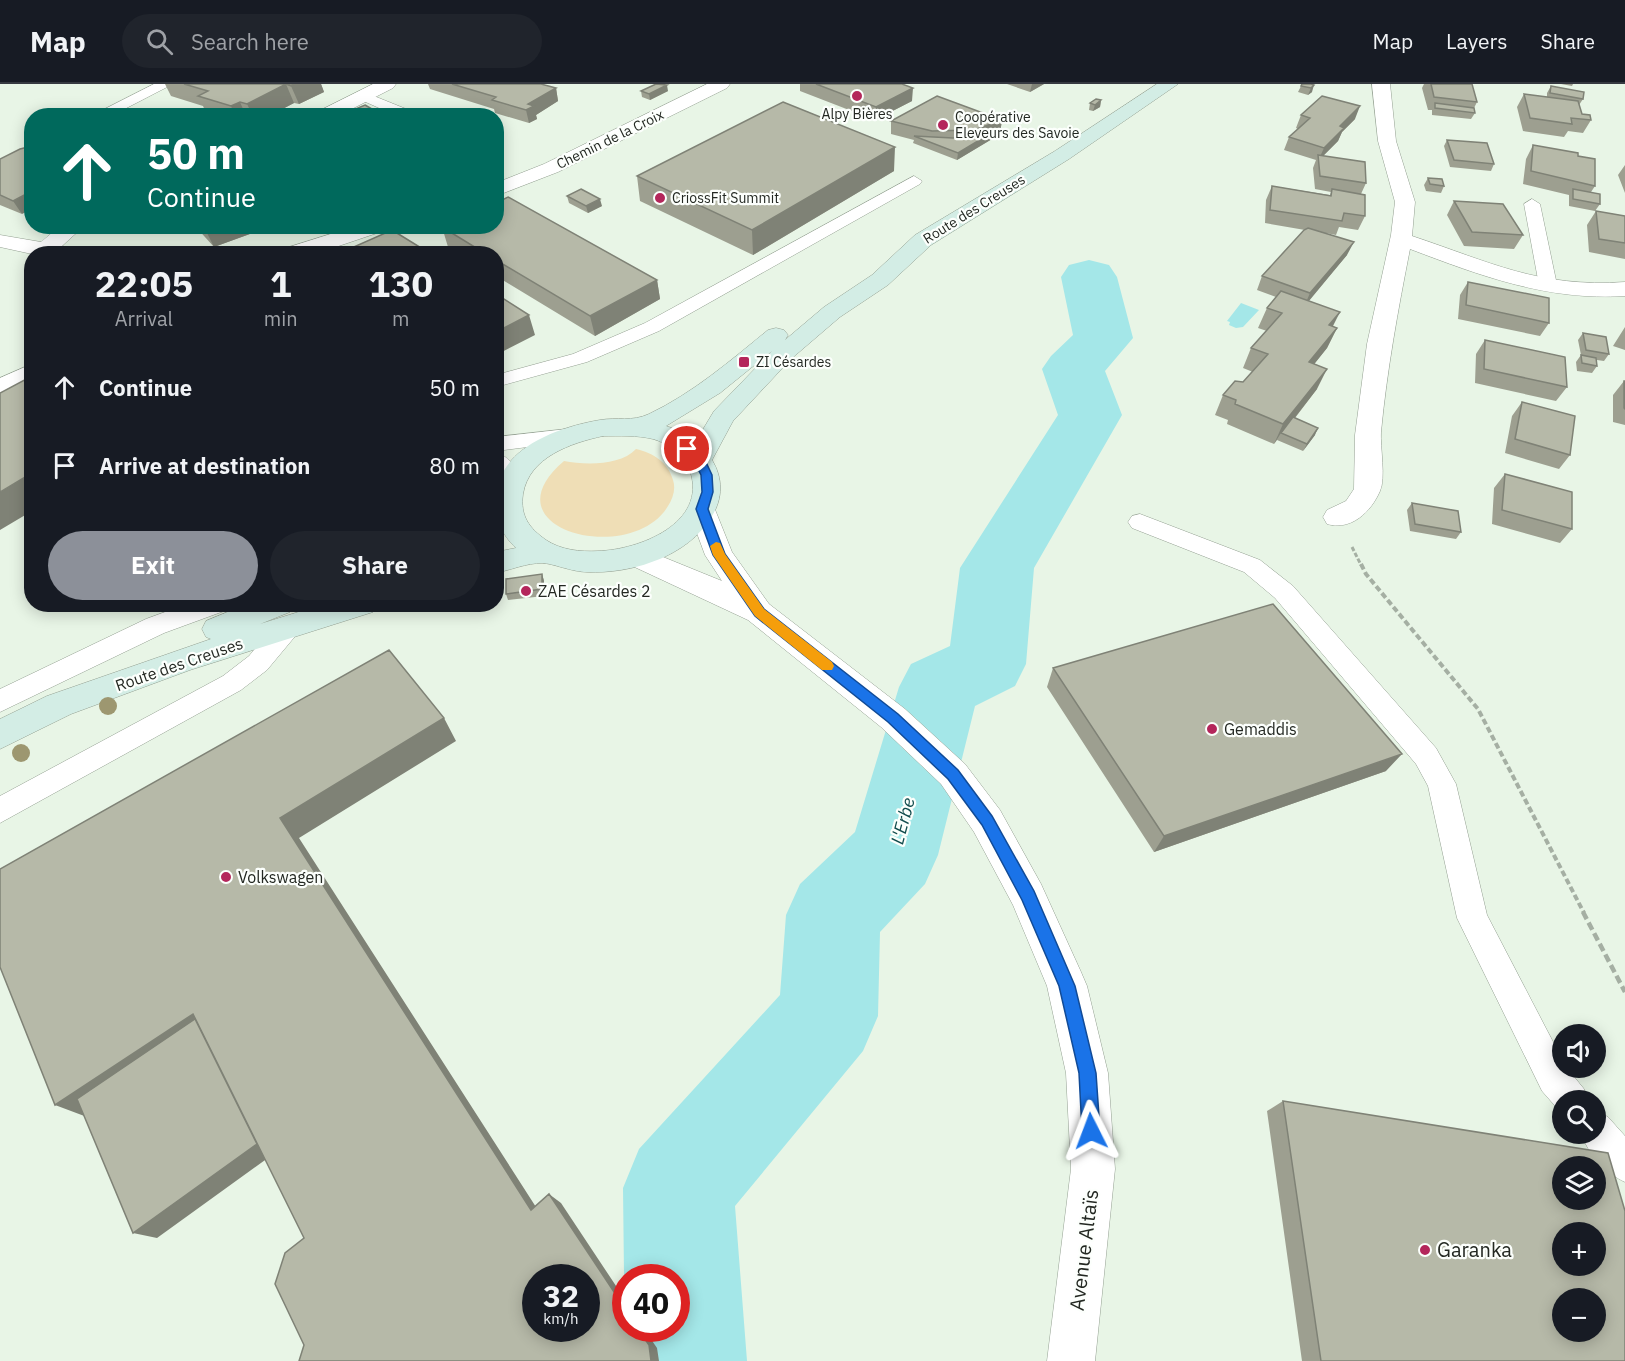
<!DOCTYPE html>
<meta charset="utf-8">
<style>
body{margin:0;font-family:"IBM Plex Sans",sans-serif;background:#20242c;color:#f1f3f6;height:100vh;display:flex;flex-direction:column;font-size:22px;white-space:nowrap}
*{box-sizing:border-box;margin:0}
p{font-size:20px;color:#9ea1a6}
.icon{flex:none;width:33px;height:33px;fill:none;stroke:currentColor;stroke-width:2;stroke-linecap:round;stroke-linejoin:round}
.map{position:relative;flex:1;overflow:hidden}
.sheet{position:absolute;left:24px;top:162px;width:480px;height:366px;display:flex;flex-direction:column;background:#171b24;border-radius:24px;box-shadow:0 3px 15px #0003}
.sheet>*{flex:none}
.guide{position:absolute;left:24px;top:24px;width:480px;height:126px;border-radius:24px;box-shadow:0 3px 15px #0003;background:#00695c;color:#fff;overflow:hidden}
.fabs{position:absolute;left:1552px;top:940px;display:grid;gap:12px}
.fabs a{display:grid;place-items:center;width:54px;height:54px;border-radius:50%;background:#171b24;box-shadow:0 3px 15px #0003;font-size:30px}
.speed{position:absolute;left:522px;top:1180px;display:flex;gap:12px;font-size:30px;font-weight:700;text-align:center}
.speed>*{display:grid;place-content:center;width:78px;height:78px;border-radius:50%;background:#171b24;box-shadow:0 3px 15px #0003;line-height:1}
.speed small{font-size:15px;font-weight:400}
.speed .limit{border:9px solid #d22;background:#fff;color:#111}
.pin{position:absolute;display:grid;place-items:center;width:51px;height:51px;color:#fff;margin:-26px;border:3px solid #fff;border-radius:50%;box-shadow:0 2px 6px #0007}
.me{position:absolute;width:66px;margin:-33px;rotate:357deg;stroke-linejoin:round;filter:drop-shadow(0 0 4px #0008)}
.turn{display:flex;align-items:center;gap:21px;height:126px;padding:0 24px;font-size:27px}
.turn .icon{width:78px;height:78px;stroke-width:2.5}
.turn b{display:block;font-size:42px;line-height:51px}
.eta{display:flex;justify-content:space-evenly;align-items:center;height:102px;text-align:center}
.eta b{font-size:36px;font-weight:800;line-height:42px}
.cta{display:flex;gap:12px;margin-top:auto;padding:12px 24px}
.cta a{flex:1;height:69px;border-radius:36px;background:#8c9099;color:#fff;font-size:24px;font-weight:800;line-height:69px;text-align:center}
.cta a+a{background:#20242c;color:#f1f3f6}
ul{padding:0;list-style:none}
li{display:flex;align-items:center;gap:18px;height:78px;padding:0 24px}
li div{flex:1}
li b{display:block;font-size:22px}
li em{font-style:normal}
header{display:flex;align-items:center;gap:36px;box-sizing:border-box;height:84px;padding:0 30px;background:#171b24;border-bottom:2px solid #363941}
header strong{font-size:28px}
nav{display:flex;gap:33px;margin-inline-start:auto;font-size:21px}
.search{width:420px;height:54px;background:#20242c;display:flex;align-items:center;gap:15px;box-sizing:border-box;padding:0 21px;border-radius:33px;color:#9ea1a6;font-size:22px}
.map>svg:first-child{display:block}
.green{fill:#efdeb6}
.water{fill:#a4e7e8}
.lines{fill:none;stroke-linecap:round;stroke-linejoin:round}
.river{fill:#a4e7e8;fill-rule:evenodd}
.service-casing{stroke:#94a092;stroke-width:1}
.minor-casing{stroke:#94a092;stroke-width:1}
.tertiary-casing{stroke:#94a092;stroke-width:1}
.secondary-casing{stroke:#94a092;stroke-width:1}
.path-far2{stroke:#a5afa3;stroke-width:3;stroke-dasharray:4.5 2;stroke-linecap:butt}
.path-far1{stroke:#a5afa3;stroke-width:4;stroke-dasharray:6 3;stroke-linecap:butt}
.path{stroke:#a5afa3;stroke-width:4.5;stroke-dasharray:8 4;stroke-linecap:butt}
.service{fill:#fff;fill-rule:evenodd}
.minor{fill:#fff;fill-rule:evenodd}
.tertiary{fill:#fff;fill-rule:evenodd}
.secondary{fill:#d3ede5;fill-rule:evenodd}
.tree{fill:#9d9770}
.wall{fill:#9d9f90}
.shaded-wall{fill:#7f8276}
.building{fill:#b6b9a8;stroke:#7f8276;stroke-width:1.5;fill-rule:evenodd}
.route{fill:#1a73e8;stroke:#114b97;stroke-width:1.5}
.slow{fill:#f59e0b}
.poi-dot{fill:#b4265b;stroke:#fcfffc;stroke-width:2}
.labels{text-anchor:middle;stroke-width:4.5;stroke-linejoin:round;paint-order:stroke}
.far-poi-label{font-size:14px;fill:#232822;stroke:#fcfffc;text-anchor:start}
.far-street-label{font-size:14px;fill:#232822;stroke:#fcfffc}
.poi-label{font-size:16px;fill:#232822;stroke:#fcfffc;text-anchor:start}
.street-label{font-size:16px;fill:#232822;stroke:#fcfffc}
.water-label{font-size:18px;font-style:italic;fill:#114c4d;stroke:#fcfffc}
.near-street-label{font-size:20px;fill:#232822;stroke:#fcfffc}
.near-poi-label{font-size:20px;fill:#232822;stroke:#fcfffc;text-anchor:start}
</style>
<header>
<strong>Map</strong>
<div class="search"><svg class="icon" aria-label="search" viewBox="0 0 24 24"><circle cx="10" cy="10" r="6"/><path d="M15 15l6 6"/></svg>Search here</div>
<nav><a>Map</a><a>Layers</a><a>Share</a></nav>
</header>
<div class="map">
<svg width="1625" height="1277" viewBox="0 0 1625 1277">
<rect width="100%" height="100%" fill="#e8f5e6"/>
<path class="green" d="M636 365C653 369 668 378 673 396 676 405 673 414 668 422 632 483 483 446 564 377 585 381 620 382 636 365Z"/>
<path class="water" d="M1241 219 1259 226 1243 243 1236 244 1229 241 1230 238 1227 237Z"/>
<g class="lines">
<path class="river" d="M1089 176 1109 181 1117 193 1133 254 1105 287 1122 331 1034 484 1026 580 1015 602 975 622 938 771 925 800 880 848 878 932 863 967 735 1122 747 1277H625L623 1104 639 1065 780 911 786 831 800 800 855 748 899 603 911 580 950 562 960 484 1058 331 1042 285 1051 272 1073 251 1061 193 1069 181ZM626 1194H676V1245H626Z"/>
<g class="service-casing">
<path id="service" d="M154 0H173L111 32H91Z
M364 8 416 29 418 32H397L359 15 357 12Z
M914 92 922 97 920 100 659 247 587 278 496 303V291L573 270 645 239Z
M1532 115 1540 120 1557 201 1554 205H1542L1539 201 1524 120Z
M567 345 575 347 578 352 575 357 496 367V353Z
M496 369C512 373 516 386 522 399L519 404 511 407 503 404 496 391Z
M1140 430 1260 476 1293 502 1436 664 1456 700 1487 831 1563 977V984H1567L1584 1005 1589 1017H1563V1031L1542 1007 1457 834 1428 702 1416 680 1275 514 1244 488 1132 444 1128 438 1132 432Z
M187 520H227L224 527 164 549 0 628V605L146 535Z
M288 533 297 536 301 543 297 550 267 586 241 606 0 739V712L223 592 249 572 279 536Z
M1596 1027 1608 1033 1625 1052V1098C1607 1090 1588 1069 1581 1050H1596Z"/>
</g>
<g class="minor-casing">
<path id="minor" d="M373 0H396L393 4 338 32H314L317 28Z
M707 0H730L727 4 558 88 496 112V99L544 80Z
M1372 0H1390L1396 57 1415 118 1412 152C1490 178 1539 204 1625 198V212C1548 217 1481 192 1410 165 1398 226 1387 286 1381 348 1380 363 1386 394 1380 407 1371 428 1351 447 1327 440L1323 433 1327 426 1346 417 1354 405 1355 351 1367 260 1391 151 1395 118 1378 57Z
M60 142H84L62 162 77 165 80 170H32L0 163V151L41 158Z
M356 142H389L386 146 315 170H280L283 165Z
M32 280V297L0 312V294Z"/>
</g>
<g class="tertiary-casing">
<path id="tertiary" d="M702 415 712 418 732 468 769 520 905 625 965 680 1000 726 1041 800 1081 888 1087 902 1108 989 1115 1085 1095 1277H1047L1071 1085 1066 989 1047 902 1013 821 974 748 941 700 881 643 748 536 626 479 622 472 626 465 636 462 722 497 705 471 688 425 692 418Z"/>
</g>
<g class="secondary-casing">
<path id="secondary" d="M1157 0H1178L1069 75 931 161 888 201 840 233 791 275 733 337 712 376C723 394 723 414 712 432 688 473 631 490 587 488 572 488 552 479 542 479 527 479 510 486 496 489V468L516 464C501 450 496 435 496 416 496 364 559 343 600 336 617 333 632 338 649 330 693 309 730 277 768 246L776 244 784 246 788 251 785 256 824 223 872 191 915 151 1055 67ZM772 267 714 327 696 357 683 348 666 342 720 309ZM603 352C619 352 637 351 653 355 668 359 685 372 690 387 708 439 639 466 598 467 580 468 561 466 546 456 529 444 520 432 523 410 529 373 571 359 603 352Z
M247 520H294L290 528 260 540 324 520H377L373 528 190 586 71 630 0 665V635L47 612 211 555 206 553 202 545 206 537Z"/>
</g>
<path class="path-far2" d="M1352 463 1361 481"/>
<path class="path-far1" d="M1361 480 1366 490 1478 625 1584 829"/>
<path class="path" d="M1583 828 1625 908"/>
<use href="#service" class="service"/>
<use href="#minor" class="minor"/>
<use href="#tertiary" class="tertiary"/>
<use href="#secondary" class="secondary"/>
</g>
<g class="tree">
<circle cx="108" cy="622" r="9"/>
<circle cx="21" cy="669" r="9"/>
</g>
<path class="wall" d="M165 0H321L324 8 299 20 294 19 269 32H210L207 31 203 22 171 12Z
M428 0H541L556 4 558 17 536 31 537 35 529 39 495 29 494 25 430 5Z
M800 0H902L912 17 875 36 800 7Z
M1007 0H1044L1030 8Z
M1311 0 1312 8 1308 11 1298 8 1301 2Z
M1424 0H1472L1477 18 1474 24 1475 29 1471 35 1432 31V26H1428L1422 4Z
M1561 0H1573L1572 2Z
M1551 2 1583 15 1579 21 1582 30 1591 36 1583 49 1568 47 1564 53 1523 47 1517 23 1524 10 1547 13V9Z
M641 7H668L650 16 642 13Z
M1101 16 1100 23 1093 27 1089 26 1090 19Z
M1301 31 1355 35 1342 48 1338 57 1323 72 1366 99 1361 110 1365 132 1358 146 1339 143 1336 151 1326 149 1347 171 1308 217 1333 242 1337 244 1327 264 1314 280 1317 305 1295 334 1315 351 1303 367 1277 356 1274 360 1227 340 1228 336 1215 331 1223 311 1243 298 1253 288 1243 284 1251 264 1267 247 1258 244 1267 224 1276 213 1257 206 1262 192 1305 146 1265 139 1266 116 1272 102 1330 111 1331 108 1315 105 1313 84 1316 76 1284 66 1289 53 1298 45 1296 44Z
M1002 36 1000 49 992 52V55L957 76 913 59 914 56 891 50V37Z
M1447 56 1494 80 1491 87 1450 83 1444 62Z
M1533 61 1578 72 1595 102 1591 108 1600 120 1595 127 1569 122V111L1523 100 1526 75Z
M0 75 22 130 0 121Z
M1625 81V109L1618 91Z
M894 87 753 171 640 117 637 92Z
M1428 94 1444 102 1441 109 1426 107 1424 101Z
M567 112 602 122 588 129 569 119Z
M1454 117 1523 151 1514 165 1464 162 1447 131Z
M1596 127 1625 132V175L1589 168 1587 141Z
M195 142H272L214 163Z
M442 143 657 196 660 215 595 252 496 192V170H457L458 169 448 163Z
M1468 198 1549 239 1540 252 1458 235 1460 211Z
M1625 243V266L1613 262Z
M1583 249 1609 270 1604 277 1597 276V282L1592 289 1577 287 1576 278 1581 271 1578 256Z
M1485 256 1567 303 1556 317 1475 299 1476 270Z
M1624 297H1625V341L1613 338V311Z
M1522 318 1570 371 1559 385 1505 369 1512 332Z
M1505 390 1572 445 1560 459 1492 440 1494 404Z
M1412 419 1461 448 1456 455 1410 447 1407 426Z
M542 490 544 497V512L508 516 506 510Z
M1053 584 1386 687 1154 768 1047 603Z
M1283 1017 1625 1277H1302L1267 1027Z"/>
<path class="shaded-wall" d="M286 0 294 19 269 32H253L247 20Z
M295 0H321L324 8 299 20 291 2Z
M1032 0H1044L1030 8Z
M667 1 668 7 650 16 649 10Z
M1314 1 1312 8 1308 11 1311 4Z
M556 4 558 17 536 31 537 35 529 39 526 26 528 20Z
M913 4 912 17 875 36 876 23Z
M1101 16 1100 23 1093 27 1095 21Z
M240 18 246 32H235L231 22Z
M1360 22 1355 35 1342 48 1338 57 1318 77 1324 64 1340 42Z
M1002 36 1000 49 992 52V55L957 76 958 69 973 59 974 46Z
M895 63 894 87 753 171 752 146Z
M32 107V125L22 130 13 117Z
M600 115 602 122 588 129 586 122Z
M206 142H272L214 163 204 143Z
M1354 158 1347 171 1304 223 1310 209Z
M657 196 660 215 595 252 590 232Z
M1340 228 1330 248 1329 241Z
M529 231 535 251 496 271V248Z
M1337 244 1327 264 1300 298 1309 278Z
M1327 285 1317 305 1282 350 1281 349 1274 360 1283 340Z
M1318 344 1315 351 1303 367 1307 360Z
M32 389V427L0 446V408Z
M542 490 544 497V512L542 505Z
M444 634 456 657 299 754 543 1134 531 1126 280 734Z
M1402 670 1386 687 1154 768 1164 752Z
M193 930 279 1066 157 1154 133 1149 87 1033 55 1021Z
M549 1110 561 1119 626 1217V1226Z
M638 1245H644L657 1264 659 1277H651Z"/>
<path class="building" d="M184 0H295L291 2 286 0 247 20 240 18 231 22 198 12 208 7Z
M452 0H541L556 4 528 20 534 22 526 26 492 16 496 13Z
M656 0 667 1 649 10 641 7Z
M816 0H902L913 4 876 23Z
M1302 0H1311L1314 1 1311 4 1301 2Z
M1431 0H1472L1477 18 1434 13Z
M1551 2 1584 8 1583 15 1550 9Z
M1524 10 1578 17 1582 30 1590 31 1591 36 1571 34 1572 40 1530 34Z
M937 12 1002 36 974 46 932 47 891 37Z
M1322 12 1360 22 1340 42 1344 44 1324 64 1289 53 1310 34 1301 31Z
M1096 15 1101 16 1095 21 1090 19Z
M783 18 895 63 752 146 637 92Z
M1435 19 1474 24 1475 29 1435 24Z
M365 21 384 32H339Z
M118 28 126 30 123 32H110Z
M993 48 958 69 914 52 953 54Z
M1447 56 1487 59 1494 80 1454 76Z
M1533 61 1578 69V72L1595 75V102L1531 87Z
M32 62V107L13 117 0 111V75L20 65Z
M1318 71 1365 78 1366 99 1320 92Z
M1428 94 1442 95 1444 102 1430 100Z
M1272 102 1331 112 1332 105 1365 111V132L1344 129 1342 137 1270 126Z
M581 105 600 115 586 122 567 112Z
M1573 105 1600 110V120L1573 115Z
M508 113 657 196 590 232 496 176V170H486L442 143 444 142H496V119Z
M1454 117 1503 120 1523 151 1472 148Z
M1596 127 1625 132V159L1599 155Z
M1308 144 1354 158 1310 209 1262 192 1304 146Z
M392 146 431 170H338Z
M463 167 468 170H457Z
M1468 198 1549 214V239L1466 221Z
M1281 207 1340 228 1329 241 1337 244 1309 278 1327 285 1283 340 1235 320 1236 316 1223 311 1235 297 1243 298 1268 270 1251 264 1282 229 1267 224Z
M496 210 529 231 496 248Z
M1583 249 1606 253 1609 270 1586 266Z
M1485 256 1565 273 1567 303 1484 285Z
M1581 271 1596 274 1597 282 1582 279Z
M32 292V389L0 408V309Z
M1624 297H1625V325L1624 324Z
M1522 318 1575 332 1570 371 1515 355Z
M1293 333 1318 344 1307 360 1281 349Z
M1505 390 1572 408V445L1502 426Z
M1412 419 1458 427 1461 448 1415 440Z
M542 490V505L506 510V495Z
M1273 520 1402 670 1164 752 1053 584Z
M389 566 444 634 280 734 531 1126 549 1110 626 1226V1245H638L649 1261 651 1277H299L304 1261 275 1200 285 1169 304 1154 193 930 55 1021 0 883V785ZM536 1194H586V1245H536Z
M195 935 257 1060 133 1149 77 1015Z
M1283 1017 1608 1069 1625 1127V1277H1321ZM1563 1083H1596V1116H1563ZM1563 1149H1596V1182H1563ZM1563 1215H1596V1248H1563Z"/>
<path class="route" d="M687 361 703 372 712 391 713 408 708 425 725 470 764 525 898 630 958 686 992 732 1034 807 1075 902 1096 989 1100 1047 1097 1053 1091 1056 1084 1053 1082 1047 1079 989 1059 902 1022 816 982 741 948 695 888 638 755 532 713 471 696 425 702 408 701 391 694 377 681 365Z"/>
<path class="slow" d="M716 458 720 459 725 470 764 525 832 578 834 582 832 586H822L755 532 713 471 710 462Z"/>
<g class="poi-dot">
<circle cx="857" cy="12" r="6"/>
<circle cx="943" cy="41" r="6"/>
<circle cx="660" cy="114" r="6"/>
<rect x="738" y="272" width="12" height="12" rx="3"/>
<circle cx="526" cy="507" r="6"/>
<circle cx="1212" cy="645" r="6"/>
<circle cx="226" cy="793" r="6"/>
<circle cx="1425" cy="1166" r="6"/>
</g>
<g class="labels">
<g class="far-poi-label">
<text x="857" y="35" text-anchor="middle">Alpy Bières</text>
<text x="955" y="38">Coopérative<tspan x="955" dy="16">Eleveurs des Savoie</tspan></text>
<text x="672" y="119">CriossFit Summit</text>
<text x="756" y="283">ZI Césardes</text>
</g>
<g class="far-street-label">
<text transform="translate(610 55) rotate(-26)" y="5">Chemin de la Croix</text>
<text transform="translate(974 125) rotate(-32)" y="5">Route des Creuses</text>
</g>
<g class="poi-label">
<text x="538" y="513">ZAE Césardes 2</text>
<text x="1224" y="651">Gemaddis</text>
<text x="238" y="799">Volkswagen</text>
</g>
<g class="street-label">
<text transform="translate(179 580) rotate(-19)" y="6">Route des Creuses</text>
</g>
<g class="water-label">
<text transform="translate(903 737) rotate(-75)" y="6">L'Erbe</text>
</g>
<g class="near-street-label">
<text transform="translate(1084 1166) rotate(-83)" y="7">Avenue Altaïs</text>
</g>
<g class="near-poi-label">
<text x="1437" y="1173">Garanka</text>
</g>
</g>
</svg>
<div class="fabs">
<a><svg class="icon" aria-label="sound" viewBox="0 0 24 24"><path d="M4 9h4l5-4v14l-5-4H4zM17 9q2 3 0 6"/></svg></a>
<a><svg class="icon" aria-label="search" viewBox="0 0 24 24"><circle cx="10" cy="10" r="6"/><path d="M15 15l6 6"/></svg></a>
<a><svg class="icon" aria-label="layers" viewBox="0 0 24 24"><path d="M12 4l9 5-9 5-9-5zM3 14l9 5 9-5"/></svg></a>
<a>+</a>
<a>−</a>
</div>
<div class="speed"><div>32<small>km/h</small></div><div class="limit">40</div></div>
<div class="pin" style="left:687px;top:365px;background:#d93025"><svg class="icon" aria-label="arrive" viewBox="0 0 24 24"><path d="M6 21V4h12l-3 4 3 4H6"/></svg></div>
<svg class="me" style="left:1091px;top:1047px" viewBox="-20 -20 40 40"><path d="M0-17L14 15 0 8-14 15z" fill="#1a73e8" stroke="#fff" stroke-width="4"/></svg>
<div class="guide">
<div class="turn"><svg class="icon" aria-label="ahead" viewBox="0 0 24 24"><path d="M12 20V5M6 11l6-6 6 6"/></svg><div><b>50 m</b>Continue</div></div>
</div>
<section class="sheet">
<div class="eta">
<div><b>22:05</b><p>Arrival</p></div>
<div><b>1</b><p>min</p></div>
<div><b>130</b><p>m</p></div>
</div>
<ul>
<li><svg class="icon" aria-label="ahead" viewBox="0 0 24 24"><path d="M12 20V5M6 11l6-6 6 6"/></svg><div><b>Continue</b></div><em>50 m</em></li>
<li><svg class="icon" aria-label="arrive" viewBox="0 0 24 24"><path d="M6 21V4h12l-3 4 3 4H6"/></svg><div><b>Arrive at destination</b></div><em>80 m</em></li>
</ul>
<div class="cta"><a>Exit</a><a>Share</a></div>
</section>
</div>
